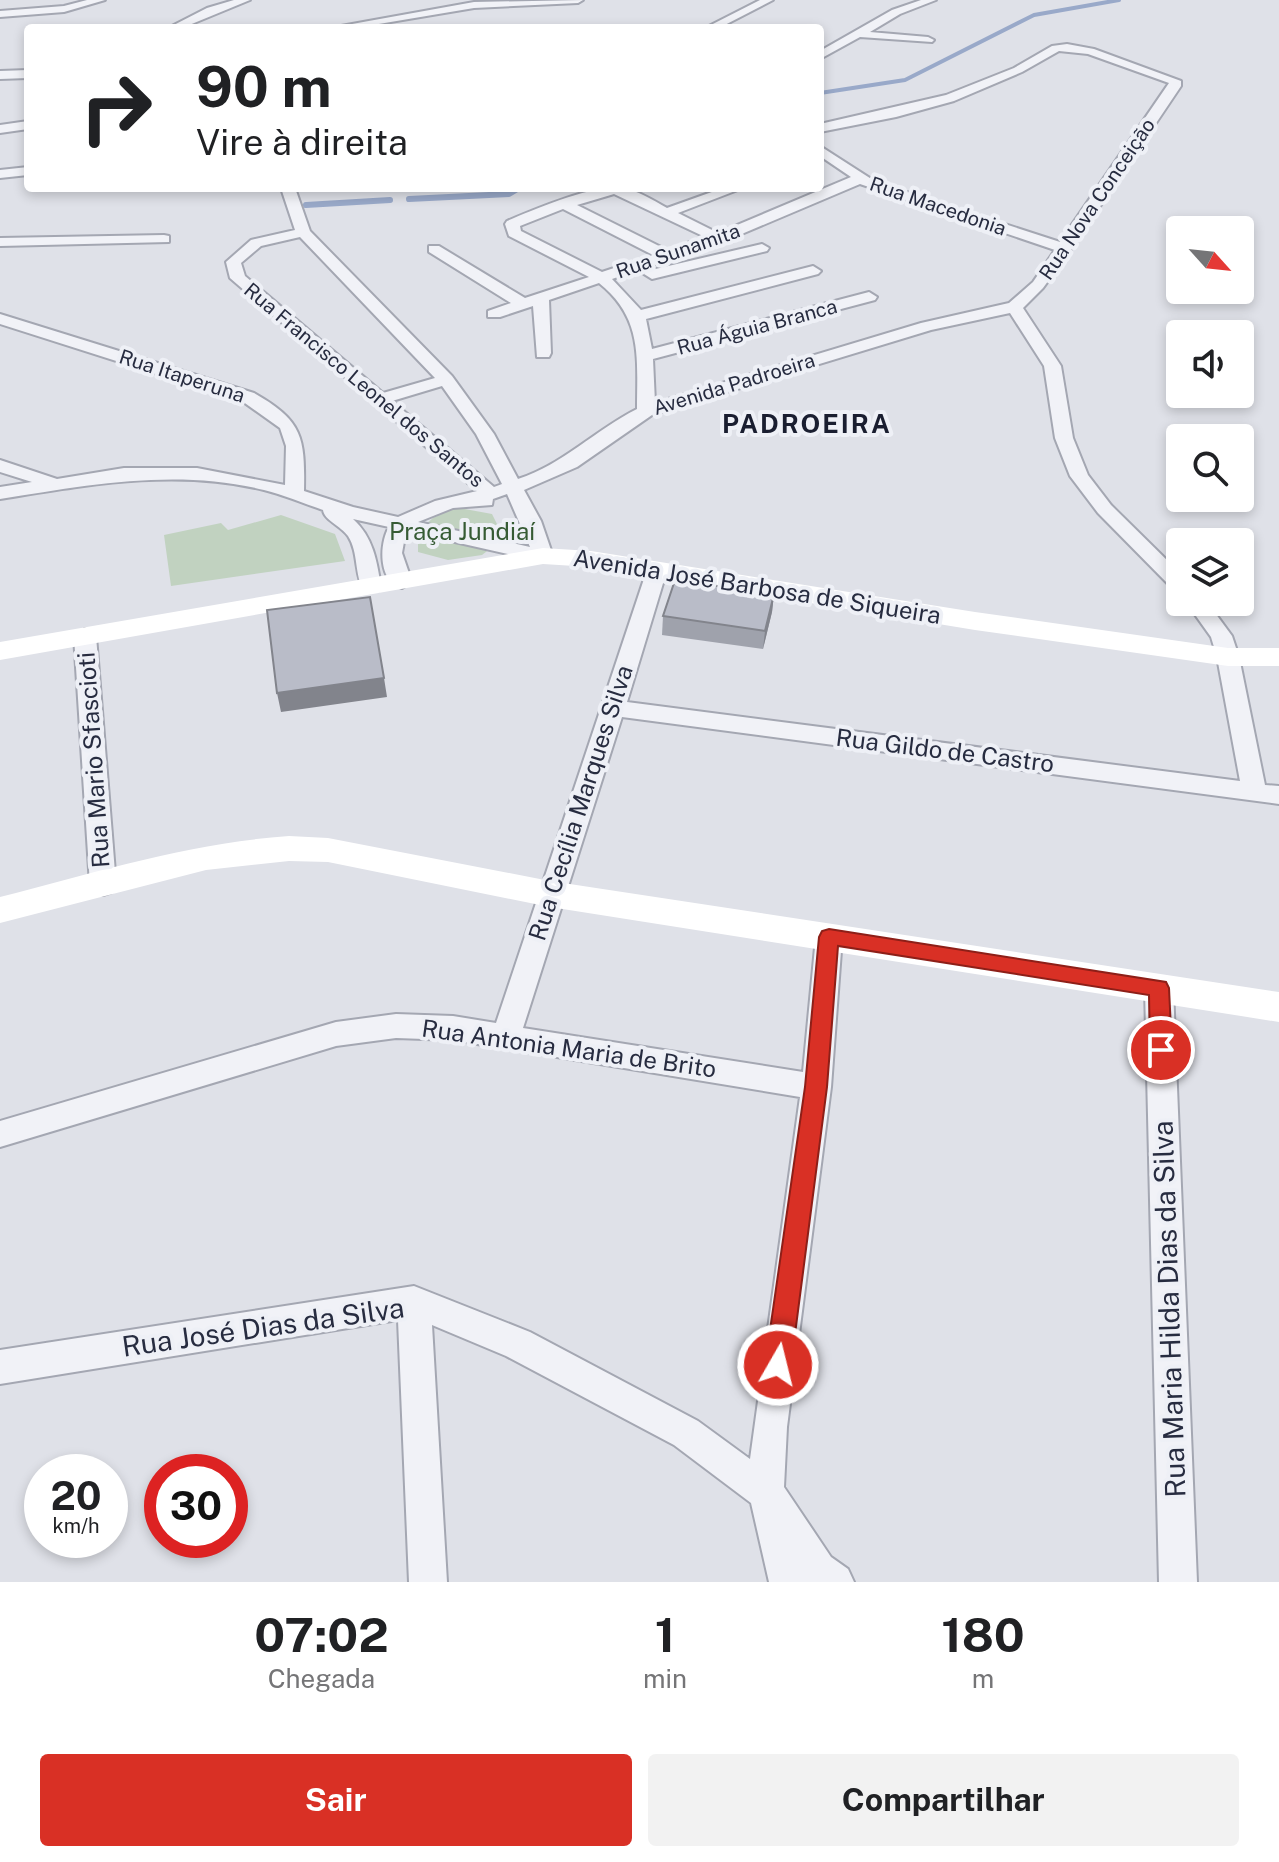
<!DOCTYPE html>
<html lang="pt">
<meta charset="utf-8">
<style>
body{margin:0;font-family:"Public Sans",sans-serif;background:#f2f2f2;color:#202124;height:100vh;display:flex;flex-direction:column;font-size:30px;white-space:nowrap}
*{box-sizing:border-box;margin:0}
p{font-size:26px;color:#757577}
.icon{flex:none;width:44px;height:44px;fill:none;stroke:currentColor;stroke-width:2;stroke-linecap:round;stroke-linejoin:round}
.map{position:relative;height:1582px;overflow:hidden}
.panel{display:flex;flex-direction:column;background:#fff;flex:1}
.panel>*{flex:none}
.hud{position:absolute;left:24px;top:24px;width:800px;height:168px;border-radius:8px;box-shadow:0 4px 12px #0003;background:#fff;color:#202124;overflow:hidden}
.needle{width:52px;rotate:117deg}
.controls{position:absolute;left:1166px;top:216px;display:grid;gap:16px}
.controls a{display:grid;place-items:center;width:88px;height:88px;border-radius:8px;background:#fff;box-shadow:0 4px 12px #0003;font-size:40px}
.speed{position:absolute;left:24px;top:1454px;display:flex;gap:16px;font-size:40px;font-weight:700;text-align:center}
.speed>*{display:grid;place-content:center;width:104px;height:104px;border-radius:50%;background:#fff;box-shadow:0 4px 12px #0003;line-height:1}
.speed small{font-size:20px;font-weight:400}
.speed .limit{border:12px solid #d22;background:#fff;color:#111}
.pin{position:absolute;display:grid;place-items:center;width:68px;height:68px;color:#fff;margin:-34px;border:4px solid #fff;border-radius:50%;box-shadow:0 2px 8px #0007}
.me{position:absolute;width:88px;margin:-44px;rotate:8deg;stroke-linejoin:round;filter:drop-shadow(0 0 6px #0008)}
.turn{display:flex;align-items:center;gap:28px;height:168px;padding:0 40px;font-size:36px}
.turn .icon{width:104px;height:104px;stroke-width:2.5}
.turn b{display:block;font-size:56px;line-height:68px}
.eta{display:flex;justify-content:space-evenly;align-items:center;height:136px;text-align:center}
.eta b{font-size:48px;font-weight:700;line-height:56px}
.action{display:flex;gap:16px;margin-top:auto;padding:16px 40px}
.action a{flex:1;height:92px;border-radius:8px;background:#d93025;color:#fff;font-size:32px;font-weight:700;line-height:92px;text-align:center}
.action a+a{background:#f2f2f2;color:#202124}
.map>svg:first-child{display:block}
.green{fill:#c1d2c0}
.lines{fill:none;stroke-linecap:round;stroke-linejoin:round}
.stream-far1{stroke:#99a9c9;stroke-width:4}
.stream{stroke:#99a9c9;stroke-width:6}
.street-casing{stroke:#a4a7b2;stroke-width:4}
.street{fill:#f1f2f7;fill-rule:evenodd}
.secondary{fill:#fff;fill-rule:evenodd}
.wall{fill:#9fa2ac}
.shaded-wall{fill:#82848c}
.building{fill:#b9bcc8;stroke:#82848c;stroke-width:2}
.route{fill:#d93025;stroke:#8d1f18;stroke-width:2}
.labels{text-anchor:middle;stroke-width:8;stroke-linejoin:round;paint-order:stroke}
.far-street-label{font-size:20px;fill:#272c40;stroke:#eef0f6}
.park-label{font-size:24px;fill:#365b34;stroke:#eef0f6}
.street-label{font-size:24px;fill:#272c40;stroke:#eef0f6}
.far-district-label{font-size:26px;font-weight:bold;letter-spacing:2px;fill:#1a1e30;stroke:#eef0f6}
.near-street-label{font-size:28px;fill:#272c40;stroke:#eef0f6}
</style>
<div class="map">
<svg width="1279" height="1582" viewBox="0 0 1279 1582">
<rect width="100%" height="100%" fill="#dfe1e8"/>
<path class="green" d="M454 507 492 514 504 538 482 555 448 560 418 552V531L433 518Z
M281 515 335 534 345 561 171 586 164 535 221 523 228 530Z"/>
<g class="lines">
<path class="stream-far1" d="M820 93 905 80 1034 15 1119 0"/>
<path class="stream" d="M409 199 509 194 519 188
M306 205 390 200"/>
<g class="street-casing">
<path id="street" d="M87 0H105L64 12 0 17V11L64 6Z
M234 0H250L182 28H168L207 8Z
M583 0 578 3 474 8 355 28H330L474 2Z
M760 0H773L719 28H705Z
M921 0H936L900 14 870 32 928 37 934 40 932 42 860 37 820 59V51L892 10Z
M1067 44 1094 49 1181 81V86L1070 251 1043 288 1023 308 1061 366 1073 438 1088 475 1111 505 1180 573V591L1173 589 1098 513 1070 476 1055 438 1044 366 1010 313 931 330 652 415 577 467 524 490 541 521 553 556 550 560 543 562 406 531 402 553 412 582 402 588C378 582 379 544 389 527L353 519C373 537 377 561 381 587L378 591H364C354 575 359 553 348 536 341 526 324 520 323 510 303 503 284 495 264 490 176 468 88 485 0 499V487L32 482 0 472V460L57 479 124 468H197L285 485 286 446 280 428 242 401 0 324V314L254 393C303 421 305 437 304 491L353 507 398 517 435 501 477 491 230 278 226 262 251 240 295 230 281 188H295L310 231 452 376 494 434 518 479C564 464 595 430 637 409 637 358 643 318 599 283L549 300 551 353 549 357H537L533 306 500 317H488V311L511 303 429 252V246H439L525 298 589 277 509 236 505 224 507 221C533 210 594 184 621 188 637 190 653 200 667 208L723 188H743L678 213 718 233 851 177 820 156V146L876 182 1060 242 1169 83 1088 54 1059 51 1022 72 954 101 896 117 820 132V124L946 95 1014 68 1052 46ZM860 184 1055 250 1033 282 1009 303 921 323 655 403 653 359 875 300 877 297 869 292 652 349 646 319 818 274 821 271 813 266 641 310 612 279 737 236ZM614 194 705 237 667 250 577 205ZM563 209 653 255 602 272 521 231 520 226ZM300 237 435 378 383 393 245 276 241 263 261 246ZM442 386 476 434 502 484 494 487 392 401ZM507 494 530 547 418 522 453 508 492 505 493 499Z
M28 70V78L0 79V71Z
M28 121V129L0 133V125Z
M28 167V175L0 178V170Z
M164 235 169 236V242L0 246V238Z
M762 244 769 248 767 251 652 279 644 274 647 271Z
M657 564 667 570 627 702 1240 781 1217 657 1211 637 1186 602H1207L1232 636 1239 657 1265 785 1279 786V804L622 717 523 1028 803 1072 816 937 820 930 829 927 838 930 842 937 831 1087 787 1427 784 1487 831 1557 848 1569 854 1582H769L751 1503 674 1445 506 1356 432 1325 447 1582H409L398 1320 0 1384V1350L414 1286 530 1332 698 1421 750 1459 800 1097 453 1040 396 1038 336 1046 0 1147V1121L336 1022 396 1014 453 1016 496 1023 647 570Z
M85 629 96 636 116 885 112 892 103 895 94 892 90 885 74 636Z
M1159 977 1169 980 1173 988 1197 1582H1159L1145 988 1149 980Z"/>
</g>
<use href="#street" class="street"/>
<path class="secondary" d="M543 548 591 551 975 612 1228 648H1279V666H1228L975 630 591 567 543 564 0 660V642Z
M289 836 328 838 550 881 1279 992V1022L550 907 328 862 289 861 206 870 0 923V897C96 872 190 843 289 836Z"/>
</g>
<path class="wall" d="M774 594 772 612 763 649 662 635 663 616Z"/>
<path class="shaded-wall" d="M774 594 772 612 763 649 765 631Z
M384 678 387 697 281 712 277 693Z"/>
<path class="building" d="M675 580 774 594 765 631 663 616Z
M370 597 384 678 277 693 267 610Z"/>
<path class="route" d="M829 929 1166 982 1169 988 1172 1050 1169 1057 1161 1059 1153 1057 1150 1050 1149 995 838 946 827 1087 791 1365 787 1374 778 1378 769 1374 765 1365 805 1087 819 937 822 931Z"/>
<g class="labels">
<g class="far-street-label">
<text transform="translate(1097 199) rotate(-56)" y="7">Rua Nova Conceição</text>
<text transform="translate(938 206) rotate(19)" y="7">Rua Macedonia</text>
<text transform="translate(678 251) rotate(-19)" y="7">Rua Sunamita</text>
<text transform="translate(757 327) rotate(-15)" y="7">Rua Águia Branca</text>
<text transform="translate(182 376) rotate(18)" y="7">Rua Itaperuna</text>
<text transform="translate(734 384) rotate(-17)" y="7">Avenida Padroeira</text>
<text transform="translate(364 385) rotate(40)" y="7">Rua Francisco Leonel dos Santos</text>
</g>
<g class="park-label">
<text x="462" y="540">Praça Jundiaí</text>
</g>
<g class="street-label">
<text transform="translate(757 587) rotate(9)" y="8">Avenida José Barbosa de Siqueira</text>
<text transform="translate(945 751) rotate(7)" y="8">Rua Gildo de Castro</text>
<text transform="translate(94 760) rotate(-94)" y="8">Rua Mario Sfascioti</text>
<text transform="translate(581 803) rotate(-72)" y="8">Rua Cecília Marques Silva</text>
<text transform="translate(569 1049) rotate(8)" y="8">Rua Antonia Maria de Brito</text>
</g>
<g class="far-district-label">
<text x="807" y="433">PADROEIRA</text>
</g>
<g class="near-street-label">
<text transform="translate(1169 1309) rotate(-92)" y="10">Rua Maria Hilda Dias da Silva</text>
<text transform="translate(263 1327) rotate(-8)" y="10">Rua José Dias da Silva</text>
</g>
</g>
</svg>
<div class="controls">
<a><svg class="needle" viewBox="-14 -14 28 28"><path d="M0-13l5 13h-10z" fill="#e53935"/><path d="M0 13l5-13h-10z" fill="#757577"/></svg></a>
<a><svg class="icon" aria-label="sound" viewBox="0 0 24 24"><path d="M4 9h4l5-4v14l-5-4H4zM17 9q2 3 0 6"/></svg></a>
<a><svg class="icon" aria-label="search" viewBox="0 0 24 24"><circle cx="10" cy="10" r="6"/><path d="M15 15l6 6"/></svg></a>
<a><svg class="icon" aria-label="layers" viewBox="0 0 24 24"><path d="M12 4l9 5-9 5-9-5zM3 14l9 5 9-5"/></svg></a>
</div>
<div class="speed"><div>20<small>km/h</small></div><div class="limit">30</div></div>
<div class="pin" style="left:1161px;top:1050px;background:#d93025"><svg class="icon" aria-label="arrive" viewBox="0 0 24 24"><path d="M6 21V4h12l-3 4 3 4H6"/></svg></div>
<svg class="me" style="left:778px;top:1365px" viewBox="-20 -20 40 40"><circle r="17" fill="#d93025" stroke="#fff" stroke-width="3"/><path d="M0-11L8 9 0 5-8 9z" fill="#fff"/></svg>
<div class="hud">
<div class="turn"><svg class="icon" aria-label="right" viewBox="0 0 24 24"><path d="M7 20v-9h11M14 6l5 5-5 5"/></svg><div><b>90 m</b>Vire à direita</div></div>
</div>
</div>
<section class="panel">
<div class="eta">
<div><b>07:02</b><p>Chegada</p></div>
<div><b>1</b><p>min</p></div>
<div><b>180</b><p>m</p></div>
</div>
<div class="action"><a>Sair</a><a>Compartilhar</a></div>
</section>
